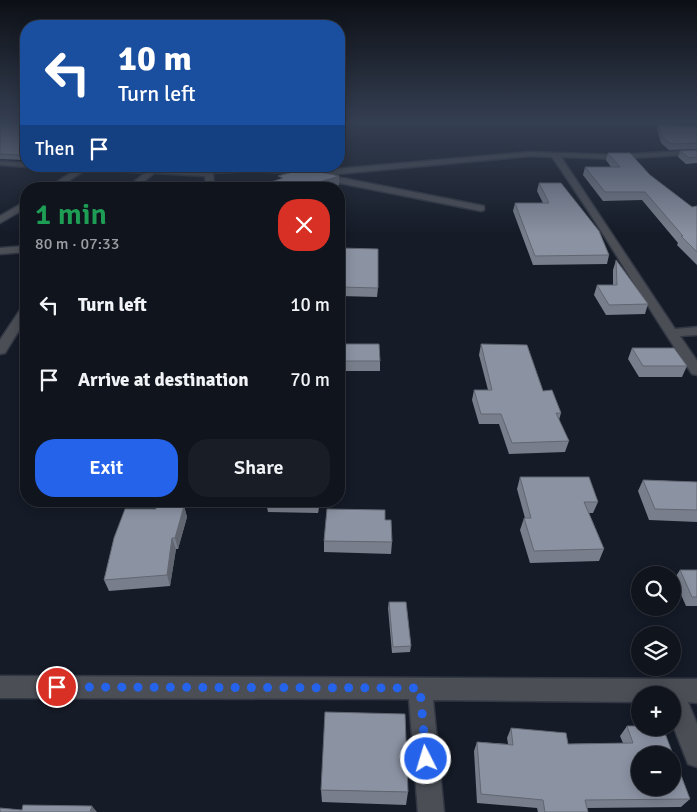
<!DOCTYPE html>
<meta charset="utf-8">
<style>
body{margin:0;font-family:Signika,sans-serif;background:#191d26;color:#f1f3f6;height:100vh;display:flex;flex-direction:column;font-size:19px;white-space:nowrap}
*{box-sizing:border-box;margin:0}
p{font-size:16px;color:#9c9ea4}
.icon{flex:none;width:28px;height:28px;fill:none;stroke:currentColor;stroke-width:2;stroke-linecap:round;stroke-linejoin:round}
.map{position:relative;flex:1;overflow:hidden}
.panel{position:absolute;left:20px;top:182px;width:325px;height:325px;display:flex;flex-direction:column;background:#10141d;border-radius:20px;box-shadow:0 2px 12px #0003,0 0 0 1px #30333b}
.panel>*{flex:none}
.hud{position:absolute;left:20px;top:20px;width:325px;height:152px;border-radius:20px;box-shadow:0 2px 12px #0003,0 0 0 1px #30333b;background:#1a4fa0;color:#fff;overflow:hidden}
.controls{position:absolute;left:631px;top:566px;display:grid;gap:10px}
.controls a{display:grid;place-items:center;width:50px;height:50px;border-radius:50%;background:#10141d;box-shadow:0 2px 12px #0003,0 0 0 1px #30333b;font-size:25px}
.pin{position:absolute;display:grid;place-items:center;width:42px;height:42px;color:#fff;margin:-21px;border:2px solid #fff;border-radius:50%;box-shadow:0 1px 5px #0007}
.me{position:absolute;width:55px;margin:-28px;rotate:355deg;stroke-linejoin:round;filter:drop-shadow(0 0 4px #0008)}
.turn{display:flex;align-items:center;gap:18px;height:105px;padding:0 15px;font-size:22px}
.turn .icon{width:65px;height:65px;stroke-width:2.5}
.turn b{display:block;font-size:35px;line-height:42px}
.then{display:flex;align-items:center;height:48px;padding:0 15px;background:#0003;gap:10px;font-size:19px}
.round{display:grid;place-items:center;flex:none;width:52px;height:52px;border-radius:20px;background:#191d26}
.headline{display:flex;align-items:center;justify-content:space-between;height:85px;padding:0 15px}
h1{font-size:30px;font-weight:600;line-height:38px;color:#1e9e55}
.primary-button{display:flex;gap:10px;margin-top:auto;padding:10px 15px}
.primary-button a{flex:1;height:58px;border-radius:20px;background:#2563eb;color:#fff;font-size:20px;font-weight:600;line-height:58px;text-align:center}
.primary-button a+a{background:#191d26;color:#f1f3f6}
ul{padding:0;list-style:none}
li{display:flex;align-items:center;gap:15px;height:75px;padding:0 15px}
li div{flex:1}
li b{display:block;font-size:19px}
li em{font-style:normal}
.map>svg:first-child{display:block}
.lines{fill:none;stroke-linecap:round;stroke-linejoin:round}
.minor-casing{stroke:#313743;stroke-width:3}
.minor{fill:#4b4e55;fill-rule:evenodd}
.wall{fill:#787e8b}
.shaded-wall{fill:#616671}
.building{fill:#8b92a2;stroke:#616671;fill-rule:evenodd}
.route{stroke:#2563eb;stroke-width:9;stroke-dasharray:0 16.2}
</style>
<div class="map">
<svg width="697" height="812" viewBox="0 0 697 812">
<rect width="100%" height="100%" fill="#151b27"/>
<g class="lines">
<g class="minor-casing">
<path id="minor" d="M697 150V154L617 159 561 157 675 329 697 327V335L680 336 697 361V375L692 374C644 303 602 228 552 157L530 156 327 175 484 206V210L481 211 324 180 321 179V175L252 171 213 173 214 189H206L205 176 154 173 135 189H125L145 173 87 169 56 189H46L77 169 71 166 151 168 161 166 160 169 204 171V166H212V168L252 167 323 170 530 152 617 155Z
M0 161 26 163V166H29L26 167 0 165Z
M26 201V208L0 223V216Z
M26 246V252L0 254V248Z
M26 306V319L5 353 0 354V340L22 307Z
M0 676 697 679V703L688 702 697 724V767L688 764 672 723V695H640V702L433 700 444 812H418L409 699 0 698Z"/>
</g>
<use href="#minor" class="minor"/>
</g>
<path class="wall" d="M0 122H26L23 160 0 159Z
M658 124 697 127V149L669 150 661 143 657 129Z
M697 150V163L686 164 678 157 680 151Z
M608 153 650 175 692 207 697 206V265L677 245 678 243 642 200 603 201 583 175 585 167H611L606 160Z
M539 183 609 255 607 264 533 265 513 211 515 203H543L537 191Z
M339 248 378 288 377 297 340 296V293H339Z
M616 260 648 304 645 314 606 315 594 295 597 285H613V270Z
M339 344 380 361V371H339Z
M481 344 543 391 561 413 559 420 569 441 565 452 509 454 499 424H479L472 400 474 390H488L479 355Z
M632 348 687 366 682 377H639L628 359Z
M520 477 598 502 593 513H589L604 549 599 561 530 563 520 530 524 518H525L517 489Z
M643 480 697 482V522L649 520 638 491Z
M260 501H320L318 513 268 512 266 502H260Z
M184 506 187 517 178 549H176L170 586 109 591 104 580 156 509Z
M385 520 392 542 391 554 324 552V541Z
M680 570H697V606H686L674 579Z
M389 602 411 646 410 652 392 653 388 608Z
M627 726 690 799 681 807 587 808 588 812H538L537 808 477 803 474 751 477 742 508 744 507 738 511 728 568 744 623 743 620 736Z
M321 790 408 792 406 805 322 802Z"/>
<path class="shaded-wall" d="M26 153V158L23 160 22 155Z
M339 176V185L326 189H316V183Z
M318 501H320L318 513Z
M184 506 187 517 178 549 175 538Z
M172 538 176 549 170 586 167 575Z
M92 806 97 812H90Z"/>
<path class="building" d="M0 122H26V153L22 155 0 154Z
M658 124 697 127V143L671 144 663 138Z
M697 150V157L689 158 680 151Z
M608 153H630L650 175 692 207 697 206V252L681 236H683L645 192H605L585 167H620Z
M308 168 319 169 320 172 339 176 316 183 324 186 316 189H250L283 178 278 176Z
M539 183H561L599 231 609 255 535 256 515 203H549Z
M339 248 378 249V288L340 287 341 284H339Z
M616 260 648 304 609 305 597 285H617Z
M339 344H379L380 361H339Z
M481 344 527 345 543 391 552 390 561 413H556L569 441 512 443 501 414H481L474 390H492Z
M632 348H674L687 366H643Z
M520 477H589L598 502H584L604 549 534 551 524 518H531Z
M643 480 697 482V510L655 509Z
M286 501H318V502Z
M156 506H184L175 538H172L167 575 104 580 114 538 125 509H156Z
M327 509 385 510V520H391L392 542 324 541Z
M680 570H697V597H692Z
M389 602H406L411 646 393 647Z
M325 712 405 714 408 792 321 790Z
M627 726H640V728H663L690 799 585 800 588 812H545L543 800 481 794 477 742 513 745 511 728 566 733 568 744 633 743ZM640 755H672V788H640Z
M23 805 92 806 90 812H0V808L22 810Z"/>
<linearGradient id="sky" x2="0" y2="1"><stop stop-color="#0c0f15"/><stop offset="0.52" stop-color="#353f52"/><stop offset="1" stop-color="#353f52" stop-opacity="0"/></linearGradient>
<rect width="697" height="235" fill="url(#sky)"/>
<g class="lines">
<path class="route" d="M57 687 420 688 426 759"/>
</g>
</svg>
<div class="controls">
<a><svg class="icon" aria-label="search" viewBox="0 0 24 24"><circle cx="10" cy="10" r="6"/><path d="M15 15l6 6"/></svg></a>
<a><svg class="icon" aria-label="layers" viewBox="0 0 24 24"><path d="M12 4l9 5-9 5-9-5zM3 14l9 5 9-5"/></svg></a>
<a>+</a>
<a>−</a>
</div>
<div class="pin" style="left:57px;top:687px;background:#d93025"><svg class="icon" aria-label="arrive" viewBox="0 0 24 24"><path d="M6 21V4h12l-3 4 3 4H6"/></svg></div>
<svg class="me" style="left:426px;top:759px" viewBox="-20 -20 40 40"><circle r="17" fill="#2563eb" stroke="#fff" stroke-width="3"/><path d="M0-11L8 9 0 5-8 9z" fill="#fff"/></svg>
<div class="hud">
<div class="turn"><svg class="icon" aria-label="left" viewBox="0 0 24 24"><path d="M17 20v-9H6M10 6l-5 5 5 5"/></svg><div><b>10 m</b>Turn left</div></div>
<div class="then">Then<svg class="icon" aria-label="arrive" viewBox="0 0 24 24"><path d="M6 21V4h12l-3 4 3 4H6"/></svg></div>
</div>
<section class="panel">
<div class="headline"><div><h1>1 min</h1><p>80 m · 07:33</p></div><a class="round" style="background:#d93025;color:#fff"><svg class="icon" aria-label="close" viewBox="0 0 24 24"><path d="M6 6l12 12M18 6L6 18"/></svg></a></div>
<ul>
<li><svg class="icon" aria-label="left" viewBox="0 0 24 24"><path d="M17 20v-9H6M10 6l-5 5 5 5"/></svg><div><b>Turn left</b></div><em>10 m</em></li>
<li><svg class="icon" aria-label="arrive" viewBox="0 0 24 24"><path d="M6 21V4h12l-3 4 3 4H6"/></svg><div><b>Arrive at destination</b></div><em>70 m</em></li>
</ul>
<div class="primary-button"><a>Exit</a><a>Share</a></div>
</section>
</div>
